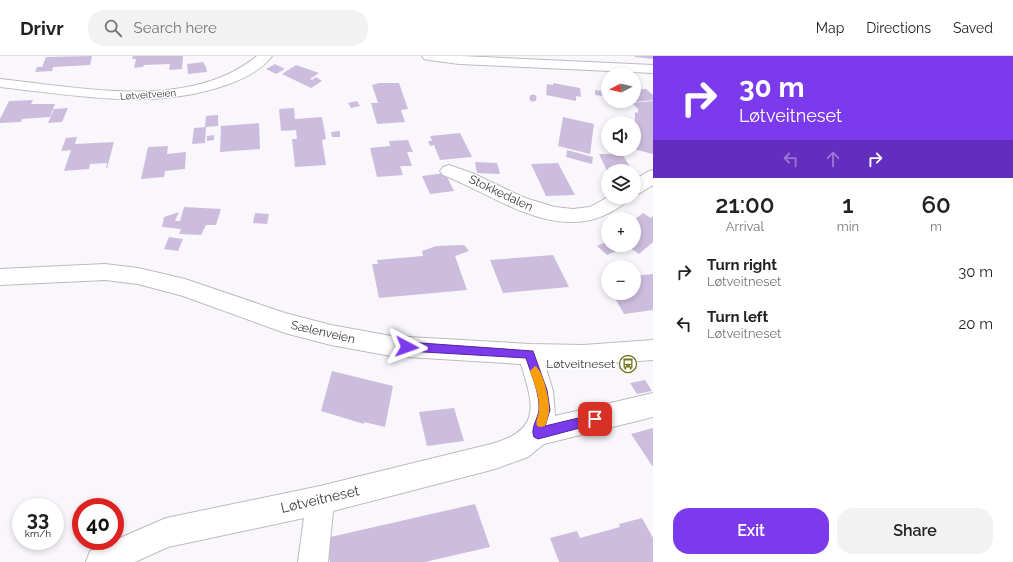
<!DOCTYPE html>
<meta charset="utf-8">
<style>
body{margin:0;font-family:Raleway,sans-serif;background:#f2f2f2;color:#222;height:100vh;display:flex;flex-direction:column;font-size:15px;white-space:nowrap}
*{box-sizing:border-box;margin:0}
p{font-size:13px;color:#767676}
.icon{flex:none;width:22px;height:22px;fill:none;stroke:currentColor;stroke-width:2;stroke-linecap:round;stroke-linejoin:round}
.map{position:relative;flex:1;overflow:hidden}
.panel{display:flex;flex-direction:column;background:#fff;width:360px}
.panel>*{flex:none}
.guide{background:#7c3aed;color:#fff;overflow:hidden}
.needle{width:26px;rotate:263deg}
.controls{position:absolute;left:601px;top:12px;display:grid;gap:8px}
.controls a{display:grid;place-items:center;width:40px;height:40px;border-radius:50%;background:#fff;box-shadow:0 2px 6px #0003;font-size:20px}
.speed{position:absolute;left:12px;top:442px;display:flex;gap:8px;font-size:20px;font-weight:700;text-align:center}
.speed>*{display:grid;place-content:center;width:52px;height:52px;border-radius:50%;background:#fff;box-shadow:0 2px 6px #0003;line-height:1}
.speed small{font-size:10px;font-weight:400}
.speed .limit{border:6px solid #d22;background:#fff;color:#111}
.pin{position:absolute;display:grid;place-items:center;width:34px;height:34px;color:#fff;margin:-17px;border-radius:8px;box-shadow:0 2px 6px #0006}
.me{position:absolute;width:44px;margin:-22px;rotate:94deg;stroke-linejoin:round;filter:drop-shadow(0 0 3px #0008)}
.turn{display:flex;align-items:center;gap:14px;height:84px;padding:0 20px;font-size:18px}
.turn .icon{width:52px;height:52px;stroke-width:2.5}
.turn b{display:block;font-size:28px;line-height:34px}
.lanes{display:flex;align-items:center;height:38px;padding:0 20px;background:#0003;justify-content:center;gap:20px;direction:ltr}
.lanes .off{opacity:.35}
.eta{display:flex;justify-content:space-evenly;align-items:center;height:68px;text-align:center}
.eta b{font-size:24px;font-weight:600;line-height:28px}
.cta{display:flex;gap:8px;margin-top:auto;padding:8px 20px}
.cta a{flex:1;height:46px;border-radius:16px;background:#7c3aed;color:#fff;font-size:16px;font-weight:600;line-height:46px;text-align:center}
.cta a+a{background:#f2f2f2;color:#222}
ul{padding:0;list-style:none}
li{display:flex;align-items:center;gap:12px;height:52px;padding:0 20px}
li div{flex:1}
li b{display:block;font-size:15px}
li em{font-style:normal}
header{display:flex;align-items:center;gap:24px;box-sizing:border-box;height:56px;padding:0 20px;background:#fff;border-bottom:1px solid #e0e0e0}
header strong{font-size:19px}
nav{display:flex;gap:22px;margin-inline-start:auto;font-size:14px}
.search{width:280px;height:36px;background:#f2f2f2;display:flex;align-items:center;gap:10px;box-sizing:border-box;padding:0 14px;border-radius:16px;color:#767676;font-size:15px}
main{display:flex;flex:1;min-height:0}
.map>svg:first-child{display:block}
.building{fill:#ccbdde}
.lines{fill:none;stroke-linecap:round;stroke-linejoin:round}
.minor-casing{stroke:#bcbabe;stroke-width:2}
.minor{fill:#fff;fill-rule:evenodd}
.route{fill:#7c3aed;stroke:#51269a}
.slow{fill:#f59e0b}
.labels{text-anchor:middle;stroke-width:3;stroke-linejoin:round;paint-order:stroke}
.far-street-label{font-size:10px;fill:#3b3a3c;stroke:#fff}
.street-label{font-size:12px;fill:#3b3a3c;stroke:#fff}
.poi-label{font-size:12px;fill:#3b3a3c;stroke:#fff;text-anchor:end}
.near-street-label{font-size:14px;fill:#3b3a3c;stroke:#fff}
</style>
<header>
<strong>Drivr</strong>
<div class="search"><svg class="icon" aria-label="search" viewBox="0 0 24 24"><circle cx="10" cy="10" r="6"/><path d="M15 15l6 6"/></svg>Search here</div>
<nav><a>Map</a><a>Directions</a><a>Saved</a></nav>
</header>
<main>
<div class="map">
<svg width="653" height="506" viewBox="0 0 653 506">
<rect width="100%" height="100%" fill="#f9f7fb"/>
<path class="building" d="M92 0 90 9 53 11 52 15 35 16 37 11H42L46 1Z
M133 0H183L182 13 169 14 170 8 144 9 143 11 134 12 136 3H132Z
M635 0H653V3L635 1Z
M203 6 206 11 207 16 188 18 187 8Z
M275 8 285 13 276 18 266 13Z
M296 9 319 17 310 23 312 24 316 21 322 25 311 32 282 18Z
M379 27H399L408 53 401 54 405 66 377 68 371 47H378L372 29Z
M553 27 580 32 581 41 576 40V45L546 39 547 28 553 29Z
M646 33 653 39V44L636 46 634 34Z
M595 34 602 35 603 40 595 39Z
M529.5 42a3.5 3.5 0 1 1 7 0a3.5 3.5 0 1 1-7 0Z
M33 44 31 48H55L50 61 22 63 21 66 0 67V63L9 45Z
M357 45 360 50 351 52 348 47Z
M652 45H653V98L634 93 635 56 638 57V53L632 47Z
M68 52 62 66 48 67 54 53Z
M294 52 295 63 322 61 326 83 322 84 326 109 295 111 292 83H297L296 74 281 75 279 53Z
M218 59V70L205 71 206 60Z
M563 61 594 68 590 98 558 90Z
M259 67 260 93 220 96 221 70Z
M206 71 205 87 192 88 194 72Z
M340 75V81H332L331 76Z
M460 77 472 101 440 104 434 89 430 90 428 85H432L430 80Z
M214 79V84L207 85V80Z
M77 81 75 88 114 86 107 112H106L107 107 90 108 89 113 64 115 71 94 61 95 66 82Z
M408 84 413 96H407L412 110H400L403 119 377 121 370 92 390 90 389 85Z
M168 90 167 98 186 96 185 113 165 115 164 121 141 123 148 91Z
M567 94 593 101 592 108 566 101Z
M599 98H622L633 115H607Z
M475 106 497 107 500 118 477 117Z
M558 107 575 139 546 140 531 108Z
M445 117 454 135 430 138 422 120Z
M184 151 221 153 216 169H206L201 179 179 178 181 173 162 171 164 161 179 156 175 165H180Z
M255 157 269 158 267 168 253 167Z
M643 157 651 162 653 160V186L639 198 626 189H634V164Z
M169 181 183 183 178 195 164 193Z
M606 186 608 189 616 195 607 199 597 190Z
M464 189 469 195 455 200 467 234 379 242 372 208H378L377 204 423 200 422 195 436 190Z
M553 199 569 231 503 237 490 204Z
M653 218V254L624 258 612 237H634V220Z
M332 315 393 330 385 371 364 366V368L321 355Z
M645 324 652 335 637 338 630 327Z
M454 352 464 385 427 390 419 356Z
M653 372V411L631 378Z
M475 448 490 491 425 506H330L326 482Z
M642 462 653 482V506H559L550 482 577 475 580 482 620 471 619 468Z"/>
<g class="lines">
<g class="minor-casing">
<path id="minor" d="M257 0H272C261 15 243 23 226 29 152 55 76 39 0 31V23C80 31 189 56 257 0Z
M422 0H462L653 9V17L459 8 429 4 424 3Z
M449 109 472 117 525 142 555 151 573 153 590 151 608 141H630C626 149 616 153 609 157 553 186 493 138 443 119L440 115 443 111Z
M653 114V129L640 137 634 139V124L647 116Z
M105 208 138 212 185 223 285 257 331 269 391 280 530 288 583 289 653 284V304L583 309H545L553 335 555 360 653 337V361L544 388 528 401 495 413 333 455 328 506H298L304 462 168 491 135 506H86L90 495 166 462 320 430 495 387C542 372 533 348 521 308L391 300 331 289 285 277 183 240 138 228 105 224 0 229V213Z"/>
</g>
<use href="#minor" class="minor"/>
</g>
<path class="route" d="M407 286 533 295 547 334 550 354 545 370 595 358 599 360 601 363 599 367 595 368 538 383 534 381C530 372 538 363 539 354 540 337 531 318 526 302L407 295 402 291Z"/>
<path class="slow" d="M535 310C543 313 550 346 549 354 549 359 547 365 545 370L541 371 537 370C535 364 539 360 539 354 540 341 534 327 530 315Z"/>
<defs>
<g id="bus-ring" transform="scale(0.9)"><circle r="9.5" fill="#fff" stroke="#73771f" stroke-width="1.5"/><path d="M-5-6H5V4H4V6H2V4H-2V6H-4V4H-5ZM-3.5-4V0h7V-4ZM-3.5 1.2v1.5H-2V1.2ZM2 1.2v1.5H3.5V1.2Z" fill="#73771f"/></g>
</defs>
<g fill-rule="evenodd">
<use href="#bus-ring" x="628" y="308"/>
</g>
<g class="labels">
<g class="far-street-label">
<text transform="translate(148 38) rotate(-4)" y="4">Løtveitveien</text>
</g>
<g class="street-label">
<text transform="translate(501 137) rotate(25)" y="4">Stokkedalen</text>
<text transform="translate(323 276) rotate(13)" y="4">Sælenveien</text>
</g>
<g class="poi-label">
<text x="615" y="312">Løtveitneset</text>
</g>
<g class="near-street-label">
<text transform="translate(320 443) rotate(-13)" y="5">Løtveitneset</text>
</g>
</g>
</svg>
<div class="controls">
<a><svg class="needle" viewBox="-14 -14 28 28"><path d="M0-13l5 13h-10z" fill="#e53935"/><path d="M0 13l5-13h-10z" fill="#767676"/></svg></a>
<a><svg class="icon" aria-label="sound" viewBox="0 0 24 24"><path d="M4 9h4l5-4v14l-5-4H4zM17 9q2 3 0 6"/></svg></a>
<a><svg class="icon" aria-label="layers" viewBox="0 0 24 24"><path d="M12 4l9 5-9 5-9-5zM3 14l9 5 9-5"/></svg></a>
<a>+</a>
<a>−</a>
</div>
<div class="speed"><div>33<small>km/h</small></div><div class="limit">40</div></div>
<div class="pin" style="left:595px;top:363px;background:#d93025"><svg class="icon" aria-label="arrive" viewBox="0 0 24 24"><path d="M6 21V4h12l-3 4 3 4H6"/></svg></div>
<svg class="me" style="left:407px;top:291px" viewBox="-20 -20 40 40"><path d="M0-17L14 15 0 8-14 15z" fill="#7c3aed" stroke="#fff" stroke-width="4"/></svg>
</div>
<section class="panel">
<div class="guide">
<div class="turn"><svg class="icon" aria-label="right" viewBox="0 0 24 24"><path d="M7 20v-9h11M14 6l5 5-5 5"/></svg><div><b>30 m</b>Løtveitneset</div></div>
<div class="lanes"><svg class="icon off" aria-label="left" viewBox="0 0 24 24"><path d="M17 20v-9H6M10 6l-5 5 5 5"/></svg><svg class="icon off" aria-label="ahead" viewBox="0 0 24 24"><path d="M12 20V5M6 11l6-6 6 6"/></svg><svg class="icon" aria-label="right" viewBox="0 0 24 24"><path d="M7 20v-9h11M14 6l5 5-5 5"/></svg></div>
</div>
<div class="eta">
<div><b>21:00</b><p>Arrival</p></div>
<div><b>1</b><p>min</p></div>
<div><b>60</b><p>m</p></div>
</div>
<ul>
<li><svg class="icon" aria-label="right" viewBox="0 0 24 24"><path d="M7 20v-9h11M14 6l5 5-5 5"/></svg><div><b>Turn right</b><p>Løtveitneset</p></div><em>30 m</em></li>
<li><svg class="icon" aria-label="left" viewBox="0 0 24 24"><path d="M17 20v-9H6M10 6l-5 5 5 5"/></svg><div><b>Turn left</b><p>Løtveitneset</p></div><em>20 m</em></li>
</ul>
<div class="cta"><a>Exit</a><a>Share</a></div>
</section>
</main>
